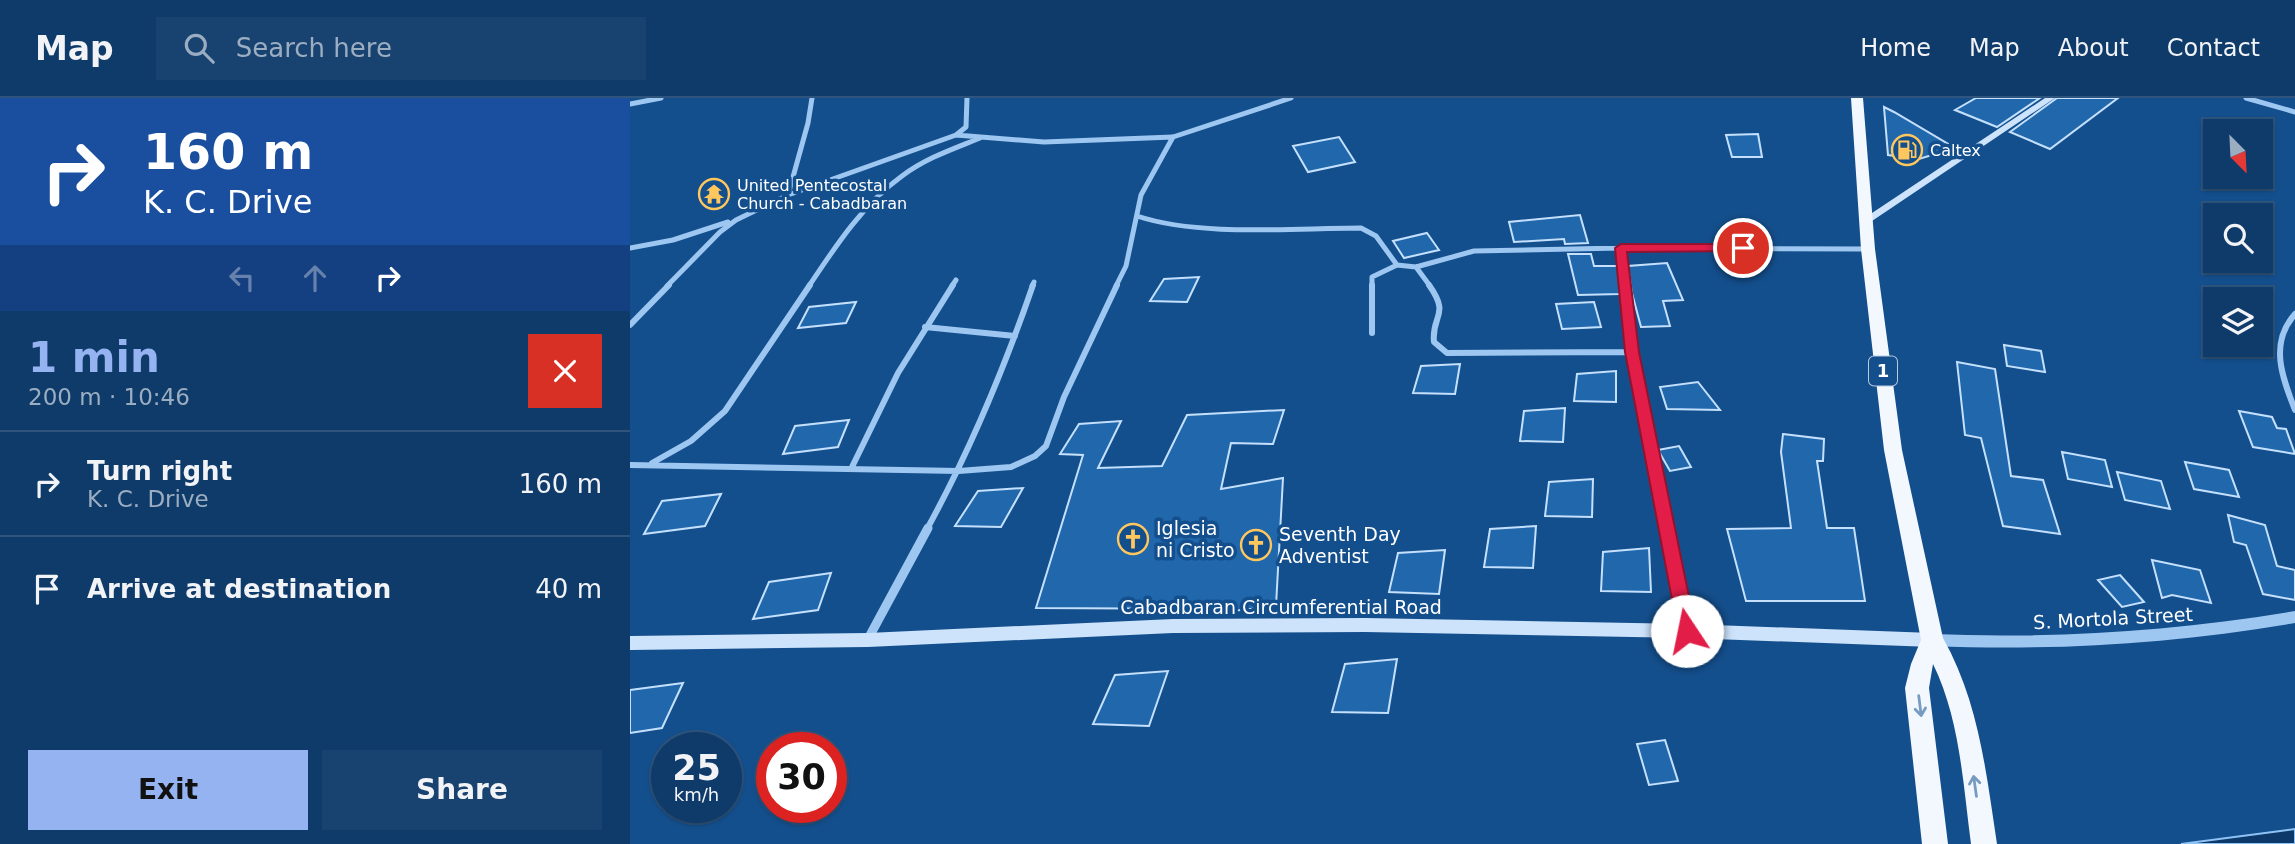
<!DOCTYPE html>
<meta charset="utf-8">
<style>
body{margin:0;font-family:"DejaVu Sans",sans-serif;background:#184270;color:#f1f3f6;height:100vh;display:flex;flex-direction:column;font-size:26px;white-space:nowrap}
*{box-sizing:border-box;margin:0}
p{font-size:23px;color:#9badc1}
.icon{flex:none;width:38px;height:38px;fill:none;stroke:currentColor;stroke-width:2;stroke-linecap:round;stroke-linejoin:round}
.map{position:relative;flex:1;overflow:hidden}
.drawer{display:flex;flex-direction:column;background:#0f3b6a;width:630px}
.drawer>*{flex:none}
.hud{background:#1a4fa0;color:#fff;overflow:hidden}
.needle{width:46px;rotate:156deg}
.tools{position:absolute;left:1573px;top:21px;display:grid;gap:14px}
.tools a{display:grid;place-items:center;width:70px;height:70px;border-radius:0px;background:#0f3b6a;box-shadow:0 2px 5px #0004,0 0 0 2px #2f557e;font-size:35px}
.speed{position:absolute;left:21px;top:634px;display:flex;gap:14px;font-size:35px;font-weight:700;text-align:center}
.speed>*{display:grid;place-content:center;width:91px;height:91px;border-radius:50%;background:#0f3b6a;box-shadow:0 2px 5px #0004,0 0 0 2px #2f557e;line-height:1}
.speed small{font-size:18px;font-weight:400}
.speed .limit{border:10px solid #d22;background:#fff;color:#111}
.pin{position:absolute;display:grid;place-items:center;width:60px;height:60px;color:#fff;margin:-30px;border:4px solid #fff;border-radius:50%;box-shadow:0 2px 7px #0007}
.me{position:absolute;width:77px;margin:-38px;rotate:349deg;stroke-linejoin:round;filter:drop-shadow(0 0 5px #0008)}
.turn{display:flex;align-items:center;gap:24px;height:147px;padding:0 28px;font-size:32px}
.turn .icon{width:91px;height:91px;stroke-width:2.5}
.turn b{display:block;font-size:49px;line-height:60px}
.lanes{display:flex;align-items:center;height:66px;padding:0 28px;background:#0003;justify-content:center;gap:35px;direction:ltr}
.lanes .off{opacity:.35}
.round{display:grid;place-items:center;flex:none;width:74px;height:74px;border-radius:0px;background:#184270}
.headline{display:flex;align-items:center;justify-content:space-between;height:119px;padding:0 28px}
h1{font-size:42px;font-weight:700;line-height:52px;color:#95b2f1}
.button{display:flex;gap:14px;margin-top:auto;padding:14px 28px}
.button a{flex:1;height:80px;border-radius:0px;background:#95b2f1;color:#111;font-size:28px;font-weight:700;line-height:80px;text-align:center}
.button a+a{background:#184270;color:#f1f3f6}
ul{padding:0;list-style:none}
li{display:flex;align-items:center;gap:21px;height:105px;padding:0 28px;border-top:2px solid #2f557e}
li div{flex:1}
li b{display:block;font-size:26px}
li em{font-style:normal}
header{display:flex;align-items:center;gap:42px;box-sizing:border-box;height:98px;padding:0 35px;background:#0f3b6a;border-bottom:2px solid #2f557e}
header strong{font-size:33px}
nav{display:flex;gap:38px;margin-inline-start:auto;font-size:24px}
.search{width:490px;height:63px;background:#184270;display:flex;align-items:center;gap:18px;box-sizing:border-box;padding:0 24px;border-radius:0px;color:#9badc1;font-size:26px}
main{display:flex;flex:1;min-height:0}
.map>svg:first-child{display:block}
.water{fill:#0c396a;stroke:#8fc3f4;stroke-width:2}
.building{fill:#2167ac;stroke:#c4e0fc;stroke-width:2}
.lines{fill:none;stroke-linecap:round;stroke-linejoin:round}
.minor-far2{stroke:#9dc7f1;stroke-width:5}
.minor-far1{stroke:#9dc7f1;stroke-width:6}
.minor{stroke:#9dc7f1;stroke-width:9}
.tertiary{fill:#9dc7f1;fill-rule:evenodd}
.secondary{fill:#cce3fb;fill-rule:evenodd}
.trunk{fill:#f3f8ff;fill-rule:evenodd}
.oneway{stroke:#789bc0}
.route{fill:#e11d48;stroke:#92132f;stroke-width:2}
.labels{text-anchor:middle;stroke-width:7;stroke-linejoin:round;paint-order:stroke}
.far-poi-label{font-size:16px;fill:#fff;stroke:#144f8d;text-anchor:start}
.shield{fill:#144f8d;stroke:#b8cadd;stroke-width:2}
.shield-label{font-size:18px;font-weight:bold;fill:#fff}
.poi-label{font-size:19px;fill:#fff;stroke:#144f8d;text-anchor:start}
.street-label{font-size:19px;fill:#fff;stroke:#144f8d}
</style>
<header>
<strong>Map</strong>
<div class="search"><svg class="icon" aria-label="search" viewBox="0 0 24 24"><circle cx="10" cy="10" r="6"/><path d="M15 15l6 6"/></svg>Search here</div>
<nav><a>Home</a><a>Map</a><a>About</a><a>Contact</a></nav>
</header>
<main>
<section class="drawer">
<div class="hud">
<div class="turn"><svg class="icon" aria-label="right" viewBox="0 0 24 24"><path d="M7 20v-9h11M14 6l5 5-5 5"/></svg><div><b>160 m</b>K. C. Drive</div></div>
<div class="lanes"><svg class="icon off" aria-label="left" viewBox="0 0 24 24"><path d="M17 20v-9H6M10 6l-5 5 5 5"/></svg><svg class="icon off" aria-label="ahead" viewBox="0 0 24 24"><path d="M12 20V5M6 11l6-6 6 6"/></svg><svg class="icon" aria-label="right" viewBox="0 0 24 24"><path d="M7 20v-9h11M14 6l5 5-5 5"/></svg></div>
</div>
<div class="headline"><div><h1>1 min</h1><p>200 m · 10:46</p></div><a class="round" style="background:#d93025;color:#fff"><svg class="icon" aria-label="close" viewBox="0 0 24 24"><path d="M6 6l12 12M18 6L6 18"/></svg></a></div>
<ul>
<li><svg class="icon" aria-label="right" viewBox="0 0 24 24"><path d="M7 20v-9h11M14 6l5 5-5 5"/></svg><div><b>Turn right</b><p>K. C. Drive</p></div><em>160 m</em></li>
<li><svg class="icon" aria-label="arrive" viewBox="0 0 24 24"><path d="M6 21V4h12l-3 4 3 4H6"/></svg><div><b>Arrive at destination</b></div><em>40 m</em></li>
</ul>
<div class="button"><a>Exit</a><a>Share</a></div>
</section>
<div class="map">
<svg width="1665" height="746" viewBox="0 0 1665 746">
<rect width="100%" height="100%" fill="#144f8d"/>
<path class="water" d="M1665 731V746H1551Z"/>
<path class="building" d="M1346 0H1410L1367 29 1325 12Z
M1427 0H1488L1420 51 1380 34Z
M1254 9 1264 14 1325 50 1289 61 1258 57Z
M1128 36 1132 59H1102L1096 37Z
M709 39 725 64 678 74 663 48Z
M950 117 958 145 935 146 934 141 884 144 879 124Z
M797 135 809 152 774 160 763 143Z
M938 156H961L964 168H988L990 196 948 197Z
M1037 165 1053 202 1033 203 1040 228 1011 229 1002 195 998 168Z
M569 179 557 204 520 203 534 181Z
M226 204 216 225 168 230 179 209Z
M964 204 971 229 932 231 926 206Z
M1374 247 1411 253 1415 274 1377 268Z
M1327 264 1365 271 1381 378 1413 382 1430 436 1373 428 1351 340 1335 337Z
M830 266 825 296 783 295 791 268Z
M986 273V304L944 303 947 276Z
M1068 284 1090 312 1037 311 1030 289Z
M935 310 933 344 890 343 894 313Z
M654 312 643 346 601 345 591 391 653 380 646 508 594 514V511L406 510 453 357 430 356 449 326 491 323 468 370 532 368 557 317Z
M1609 313 1642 319 1647 330 1656 331 1665 356 1623 349Z
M219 322 208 349 153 356 165 328Z
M1153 336 1194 341 1193 363H1187L1197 430H1224L1235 503H1116L1097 431 1161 430 1151 354Z
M1049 348 1061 369 1040 373 1028 352Z
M1432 354 1475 362 1482 389 1438 381Z
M1555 364 1599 372 1609 399 1564 391Z
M1487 374 1531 383 1540 411 1495 402Z
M963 381 962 419 915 418 919 384Z
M393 390 371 429 325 428 348 393Z
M91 396 75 428 14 436 32 403Z
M1598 417 1635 427 1647 468 1665 472V502L1633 496 1616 447 1604 444Z
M906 428 903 470 854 469 860 431Z
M1019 450 1021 494 971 493 973 454Z
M815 452 809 496 759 494 768 455Z
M1522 462 1570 472 1581 505 1542 497 1532 500Z
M201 475 188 512 123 521 139 484Z
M1490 477 1514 504 1492 509 1468 482Z
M767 561 758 615 702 614 715 566Z
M538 573 519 628 463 626 485 577Z
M53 585 32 630 0 635V592Z
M1035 642 1048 683 1019 687 1007 646Z"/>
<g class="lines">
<path class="minor-far2" d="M1616 0 1665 14
M0 6 31 0
M326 37 414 44 543 39 661 0
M158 97 178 25 182 0
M507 118C570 139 663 130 731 130L746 138 767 167
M0 150 43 142 98 124
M786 169 800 188
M37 188 90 134 106 122 158 97 326 37 336 29 337 0
M179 188C205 149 233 106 272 78 296 60 323 51 350 40
M322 188 326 182
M402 188 404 184
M486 188 496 168 511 97 543 39
M742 188V179L767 167 786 169 844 153 991 150
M995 188 991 150 1238 151"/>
<path class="minor-far1" d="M742 187V235
M799 187C821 218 801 217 804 244L817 255 1002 254
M995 187 1002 254 1037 431
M1665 216C1639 245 1652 279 1665 312
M0 227 39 187
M295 229 385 238
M22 365 61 343 95 313 180 187
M0 367 329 373 381 369 405 358 416 348 434 299 487 187
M222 369 268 275 323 187
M297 431C340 353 374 271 403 187"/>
<path class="minor" d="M1037 430 1057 533
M238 541 298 430"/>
<path class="tertiary" d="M1665 513V525C1544 546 1424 553 1302 548L1297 546 1295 542 1297 538 1302 536C1424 541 1544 533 1665 513Z"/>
<path class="secondary" d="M1415 0H1425L1242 123H1234L1233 121Z
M735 520 1057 526 1302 535 1308 537 1310 542 1308 547 1302 549 1057 540 735 534 543 535 238 549 0 552V538L238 535 543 521Z"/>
<path class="trunk" d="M1221 0H1233L1245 151 1272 352 1313 540C1349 604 1356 674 1367 746H1341C1333 686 1330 621 1303 566L1299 590 1318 746H1292L1275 590 1281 566 1291 542 1254 352 1231 151Z"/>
</g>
<defs><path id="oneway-shaft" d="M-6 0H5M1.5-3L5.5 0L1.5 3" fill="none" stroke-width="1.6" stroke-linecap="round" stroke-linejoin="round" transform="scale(1.75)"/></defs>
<g class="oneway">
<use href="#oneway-shaft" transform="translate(1290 608) rotate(83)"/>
<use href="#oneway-shaft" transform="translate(1345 688) rotate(-98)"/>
</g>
<path class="route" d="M991 146H1113L1119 150 1113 153 997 154 1009 254 1066 533 1064 538 1057 540 1051 538 1048 533 995 254 985 150Z"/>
<defs>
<g id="fuel-ring" transform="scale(1.575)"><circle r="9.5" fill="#144f8d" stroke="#ffc75d" stroke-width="1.5"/><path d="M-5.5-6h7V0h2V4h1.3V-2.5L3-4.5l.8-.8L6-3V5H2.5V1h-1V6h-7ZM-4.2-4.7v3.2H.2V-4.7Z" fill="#ffc75d"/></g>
<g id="temple-ring" transform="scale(1.575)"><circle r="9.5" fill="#144f8d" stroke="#ffc75d" stroke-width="1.5"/><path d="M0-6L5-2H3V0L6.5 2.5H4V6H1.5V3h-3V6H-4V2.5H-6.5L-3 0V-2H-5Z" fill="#ffc75d"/></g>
<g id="church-ring" transform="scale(1.575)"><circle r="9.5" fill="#144f8d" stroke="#ffc75d" stroke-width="1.5"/><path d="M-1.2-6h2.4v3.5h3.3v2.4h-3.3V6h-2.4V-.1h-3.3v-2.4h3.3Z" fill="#ffc75d"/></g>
</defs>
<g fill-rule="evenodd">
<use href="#fuel-ring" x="1277" y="52"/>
<use href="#temple-ring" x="84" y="96"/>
<use href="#church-ring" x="503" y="441"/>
<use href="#church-ring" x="626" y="447"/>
</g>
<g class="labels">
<g class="far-poi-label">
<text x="1300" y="58">Caltex</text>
<text x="107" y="93">United Pentecostal<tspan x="107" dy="18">Church - Cabadbaran</tspan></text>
</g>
<rect class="shield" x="1239" y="258.5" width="28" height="29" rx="5"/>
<g class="shield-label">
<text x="1253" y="279">1</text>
</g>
<g class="poi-label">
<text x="526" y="437">Iglesia<tspan x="526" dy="22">ni Cristo</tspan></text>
<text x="649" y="443">Seventh Day<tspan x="649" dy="22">Adventist</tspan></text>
</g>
<g class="street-label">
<text x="651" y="516">Cabadbaran Circumferential Road</text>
<text transform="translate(1483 520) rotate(-3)" y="7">S. Mortola Street</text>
</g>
</g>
</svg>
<div class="tools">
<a><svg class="needle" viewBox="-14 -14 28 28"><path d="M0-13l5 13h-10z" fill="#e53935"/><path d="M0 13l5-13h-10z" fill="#9badc1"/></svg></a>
<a><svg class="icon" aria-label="search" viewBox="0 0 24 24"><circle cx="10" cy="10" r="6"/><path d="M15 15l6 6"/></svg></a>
<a><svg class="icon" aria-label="layers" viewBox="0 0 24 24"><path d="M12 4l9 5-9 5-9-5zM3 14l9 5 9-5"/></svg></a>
</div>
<div class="speed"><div>25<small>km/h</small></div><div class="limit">30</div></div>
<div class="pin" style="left:1113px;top:150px;background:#d93025"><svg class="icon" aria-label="arrive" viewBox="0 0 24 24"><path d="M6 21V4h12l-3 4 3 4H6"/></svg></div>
<svg class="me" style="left:1057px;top:533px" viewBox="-20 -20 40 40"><circle r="19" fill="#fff"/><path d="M0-13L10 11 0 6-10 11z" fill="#e11d48"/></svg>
</div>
</main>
